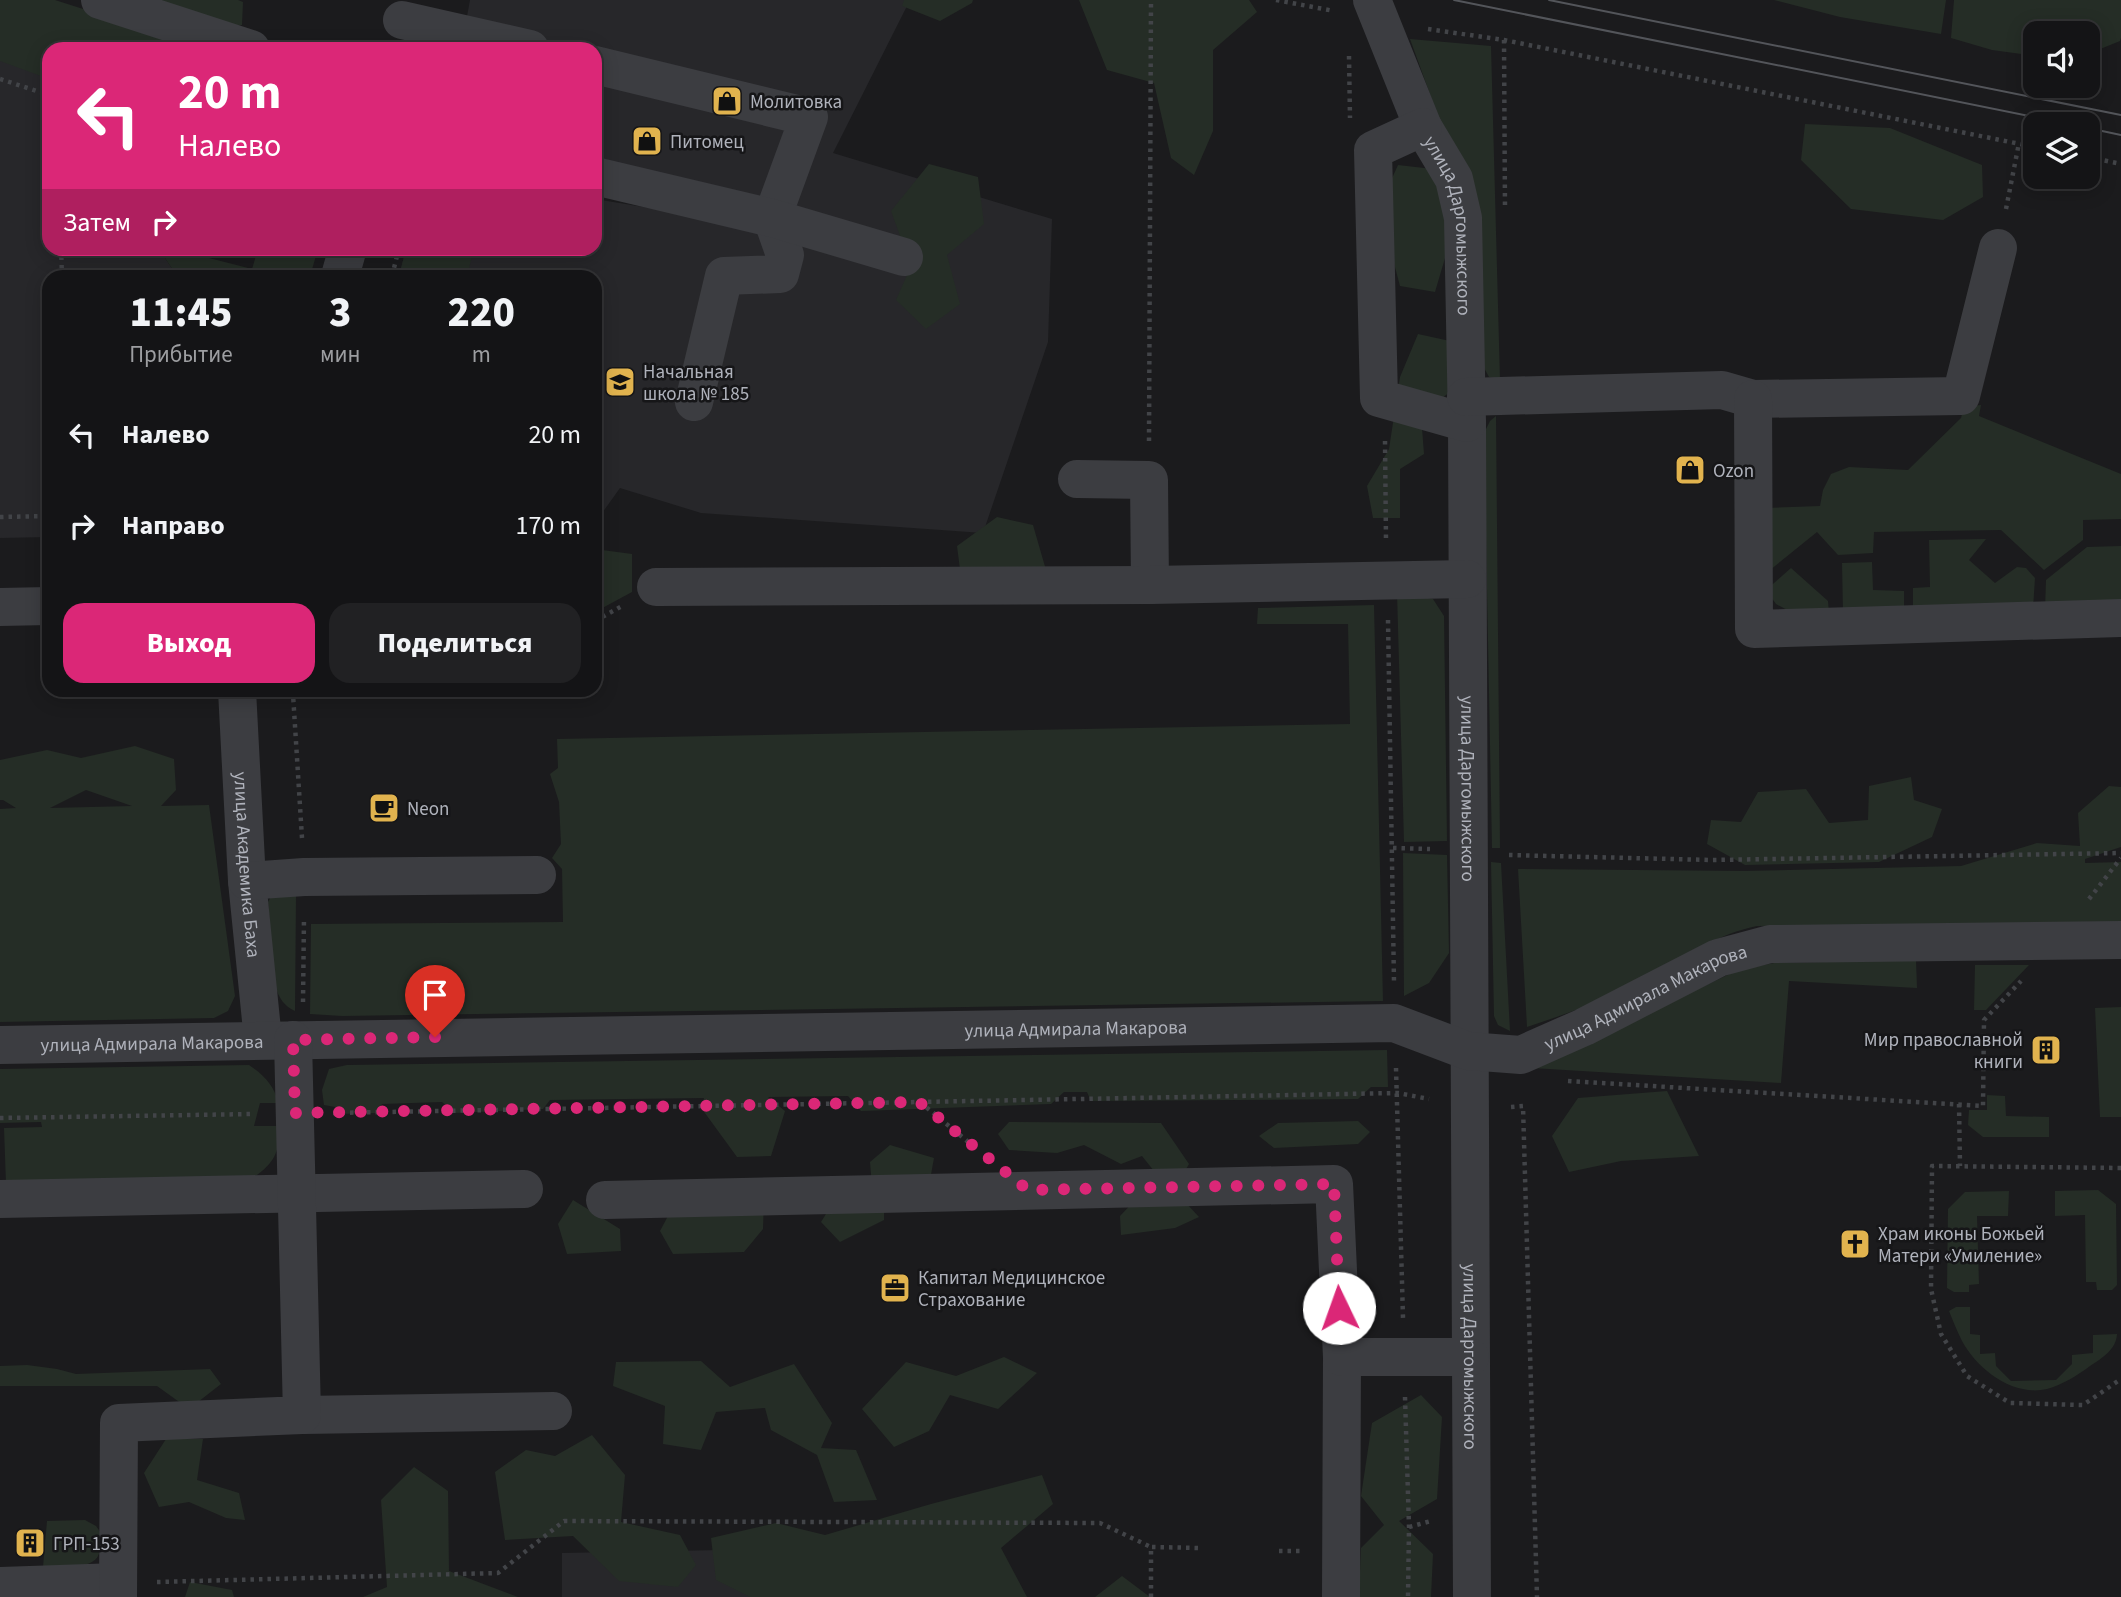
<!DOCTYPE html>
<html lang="ru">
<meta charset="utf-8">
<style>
body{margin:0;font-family:"Source Sans 3",sans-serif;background:#212123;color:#f1f3f6;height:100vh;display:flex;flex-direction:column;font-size:26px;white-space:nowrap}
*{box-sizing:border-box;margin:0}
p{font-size:23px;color:#9d9ea1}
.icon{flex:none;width:38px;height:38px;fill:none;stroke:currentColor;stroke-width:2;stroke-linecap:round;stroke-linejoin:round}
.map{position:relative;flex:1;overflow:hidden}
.details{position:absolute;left:42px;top:270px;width:560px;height:427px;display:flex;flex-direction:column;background:#141416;border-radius:21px;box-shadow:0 4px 18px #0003,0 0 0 2px #333335}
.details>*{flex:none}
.guide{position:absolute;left:42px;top:42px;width:560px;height:214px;border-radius:21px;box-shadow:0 4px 18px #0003,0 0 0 2px #333335;background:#db2777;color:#fff;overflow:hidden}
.fabs{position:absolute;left:2023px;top:21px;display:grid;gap:14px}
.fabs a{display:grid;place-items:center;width:77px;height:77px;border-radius:14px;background:#141416;box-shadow:0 4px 18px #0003,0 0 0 2px #333335;font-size:35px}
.pin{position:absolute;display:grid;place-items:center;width:60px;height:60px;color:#fff;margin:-72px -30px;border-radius:50% 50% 50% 0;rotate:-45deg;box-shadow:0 0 7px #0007}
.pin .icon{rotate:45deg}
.me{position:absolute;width:77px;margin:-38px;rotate:357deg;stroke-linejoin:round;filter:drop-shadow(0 0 5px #0008)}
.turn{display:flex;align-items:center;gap:24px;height:147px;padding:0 21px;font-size:32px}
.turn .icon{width:91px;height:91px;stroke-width:2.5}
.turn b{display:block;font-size:49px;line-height:60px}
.then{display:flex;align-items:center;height:66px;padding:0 21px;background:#0003;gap:14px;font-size:26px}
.eta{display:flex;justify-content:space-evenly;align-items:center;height:119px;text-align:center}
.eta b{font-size:42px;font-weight:800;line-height:49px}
.primary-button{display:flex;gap:14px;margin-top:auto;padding:14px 21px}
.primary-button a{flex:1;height:80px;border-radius:21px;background:#db2777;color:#fff;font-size:28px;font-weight:800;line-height:80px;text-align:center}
.primary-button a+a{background:#212123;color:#f1f3f6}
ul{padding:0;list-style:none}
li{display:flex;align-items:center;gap:21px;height:91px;padding:0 21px}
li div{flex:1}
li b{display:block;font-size:26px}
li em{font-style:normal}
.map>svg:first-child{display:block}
.built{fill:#27272a}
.green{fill:#252d26;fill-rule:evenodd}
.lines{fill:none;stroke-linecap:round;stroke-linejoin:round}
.path{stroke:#424448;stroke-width:4.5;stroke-dasharray:3.5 5;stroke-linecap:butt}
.minor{stroke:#3c3d41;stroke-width:38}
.tram{stroke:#53555a;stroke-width:2}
.route{stroke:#db2777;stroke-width:12;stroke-dasharray:0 21.6}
.labels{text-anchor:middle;stroke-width:5;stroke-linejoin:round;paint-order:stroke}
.poi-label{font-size:19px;fill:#afb2bb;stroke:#161618;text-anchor:start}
.street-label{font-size:19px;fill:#afb2bb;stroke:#161618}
</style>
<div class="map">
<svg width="2121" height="1597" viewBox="0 0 2121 1597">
<rect width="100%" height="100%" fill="#1b1b1d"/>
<path class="built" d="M470 0H910L833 153 1052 219 1048 342 983 533 701 513 620 488 595 523V276H399L406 249 595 248V199L686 214 595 160V49H461Z
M0 42 49 57V248L159 249 177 276H49V537L0 538Z
M934 1546 936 1597H562V1553Z"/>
<path class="green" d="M0 0H55L208 49H49V79L0 61Z
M158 0H238L243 2 242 25 202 31Z
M904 0H973L972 3 940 21 902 6Z
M1079 0H1249L1257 12 1213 50V131L1194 175 1171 158 1154 83 1107 70Z
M1774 0H1946L1941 34 1840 17Z
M1954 0H2121V38L2120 41 2088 54V33H2035V56L1992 50 1951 38Z
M1410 39 1491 46 1500 380 1489 377 1483 366 1435 108Z
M1805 124 1890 128 1982 165 1983 197 1943 220 1851 209 1801 160Z
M929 164 978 177 984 224 947 255 960 304 926 329 896 300 911 266 891 211Z
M1398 165 1433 169 1453 231 1435 292 1400 286 1379 207Z
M136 249H174L252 269 258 249H318L310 276H177L159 249Z
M406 249V248L474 249 467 276H399Z
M1418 334 1450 341 1451 391 1421 415 1424 454 1400 469V518H1373L1367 486 1389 449 1400 377Z
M1981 405 1979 416 2121 474V519L2083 520V540L2044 570 2001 530 1874 532 1873 553 1838 555 1817 532 1765 574 1764 508 1820 506 1823 490 1831 474 1849 467 1908 470 1961 418 1964 407Z
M1496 416 1500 848H1492L1484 433 1490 421Z
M997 517 1033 525 1046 570 962 585 957 546Z
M1986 539 1969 560 1995 583 2017 567 2026 568 2035 578 2033 609 1913 613V588L1930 587 1929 540Z
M595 546 602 550 632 554V592L595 612Z
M2121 546V606L2045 610 2046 580 2087 547Z
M1872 562 1873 590 1904 591V612L1843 613 1842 563Z
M1791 568 1828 601 1829 613 1789 611 1776 604 1766 590Z
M1397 592 1433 599 1444 616 1447 841 1404 842Z
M1374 605 1383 1001 342 1016 310 1014 311 924 563 922 562 869 552 858 561 844 559 802 550 774 558 768 557 739 1350 724 1348 624H1257L1258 608Z
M135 746 174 759 176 790 161 806 209 805 235 996 228 1011 214 1018 0 1022V809L16 808 3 800H0V760L47 750 81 758ZM86 790 132 806 50 808Z
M1911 777 1914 800 1942 809 1932 837 1879 862 1745 865 1707 844 1711 820 1741 822 1758 792 1806 789 1829 823 1868 820 1869 786Z
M2109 786 2121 787V847L2085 859V863L2121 862V922L1757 926C1715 935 1697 951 1661 971 1619 995 1573 1012 1527 1027L1518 869 1744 871 1961 866 2037 843 2080 846 2078 813Z
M1403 853 1447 855 1449 953 1429 983 1404 996Z
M1491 862 1501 863 1510 1031 1498 1025 1494 1016Z
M273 893 296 896 295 1011C284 1006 279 998 275 986L268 902Z
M1916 960 1917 988 1789 981 1781 1083 1532 1068 1738 970 1774 963Z
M1975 965H2029L1986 1010H1974Z
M2121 1007V1117H2100L2095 1008Z
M1387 1050 1388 1087H1371L1358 1099 1091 1101 1087 1092H1064L1051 1104 861 1111 848 1096 768 1097 785 1111 771 1156 737 1157 702 1109 704 1098 550 1100 543 1109 455 1113 442 1102 382 1104 377 1113 339 1114 335 1107 324 1105 322 1090 329 1069 347 1065Z
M249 1065C263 1074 275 1086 278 1103H260L254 1126H280C279 1154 275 1162 252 1179L6 1184 4 1128 42 1127 41 1122 0 1123V1069Z
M1667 1091 1699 1156 1621 1161 1569 1172 1552 1136 1578 1098Z
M1987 1095 2005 1096 2006 1116 2049 1117V1137H1983L1968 1125 1969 1110H1987Z
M1358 1121 1370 1132 1358 1144 1274 1148 1259 1136 1278 1123Z
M1009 1122 1161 1123 1189 1164 1174 1190 1199 1217 1175 1228 1121 1235 1120 1216 1158 1176 1142 1156 1121 1164 1084 1145 1057 1153 1009 1150 998 1134Z
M890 1145 934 1158 930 1180 884 1186V1220L840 1242 821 1222 834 1201 872 1186 870 1162Z
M2098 1190 2116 1204 2117 1285 2112 1290H2097L2096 1282H2086L2085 1215 2055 1216V1191Z
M2009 1191 2008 1216H1977L1979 1284 1969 1285V1292H1954L1947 1288 1948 1209 1965 1192Z
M677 1199H764L763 1229 744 1252 673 1254 660 1231Z
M573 1200 620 1229 621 1251 567 1254 558 1224Z
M1956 1307H1970V1334L1980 1335V1354L1995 1353 1996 1366 2011 1381 2056 1380 2072 1364V1355L2093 1353V1335L2117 1334C2116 1350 2102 1358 2090 1366 2078 1375 2062 1385 2047 1389 2013 1397 1977 1369 1962 1341 1957 1331 1953 1321 1949 1311Z
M1004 1357 1037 1373 998 1409 950 1395 929 1431 894 1447 862 1409 906 1362 956 1376Z
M701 1361 730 1387 794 1364 832 1423 821 1448 856 1450 877 1500 834 1502 817 1455 771 1430 765 1408 716 1412 701 1450 663 1444 665 1406 613 1386 616 1362Z
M27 1365 57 1369 76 1374 210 1369 221 1384 189 1409 157 1386H0V1366Z
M1421 1395 1442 1417 1437 1499 1399 1521 1433 1554 1431 1597H1359L1361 1548 1384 1525 1361 1496 1372 1423Z
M592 1435 625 1475 621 1522 680 1535 696 1565 678 1587 619 1581 573 1536 505 1540 495 1472 526 1450 555 1456Z
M166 1439H203L197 1480 239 1493 245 1520 226 1518 189 1502 159 1507 144 1473Z
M414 1467 448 1491 449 1571 518 1597H363L387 1587 381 1500Z
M1042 1475 1053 1504 1001 1548 1027 1597H750L716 1580 711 1538 776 1523 825 1535 931 1504Z
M85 1520 96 1526 101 1533C101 1540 101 1550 98 1556 92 1569 56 1569 43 1567L47 1521Z
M1122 1576 1150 1597H1095Z
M190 1582 232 1590 234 1597H185Z"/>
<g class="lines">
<path class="path" d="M1276 0 1334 11
M1428 29 1504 40 2035 147
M1504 40 1505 210
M1349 56 1350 118
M0 79 49 95
M2088 157 2121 164
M2006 209 2019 143
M61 248 62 276
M392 276 399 248
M1149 441 1151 0
M1385 441 1386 541
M0 517 49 516
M1388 620 1394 982
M595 621 622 606
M302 838 293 694 376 690
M1393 848 1430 849
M1509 855 1712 860 2121 853
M2089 899 2121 858
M303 1002 304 917
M1396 1068 1403 1318
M1568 1081 1983 1106 1984 1020 2021 981
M920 1102 978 1150
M1959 1104 1960 1166
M1511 1107 1523 1106 1537 1597
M333 1113 1398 1093 1429 1099
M0 1118 254 1114
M2121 1168 1932 1166 1931 1289 1941 1334 1967 1376 2010 1403 2083 1405 2121 1379
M1405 1397 1409 1527 1408 1597
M1409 1527 1431 1521
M1279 1551H1301
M157 1582 498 1573 564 1521 1100 1523 1151 1547
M1151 1597V1547L1200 1548"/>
<g class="minor">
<path d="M100 0 251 49"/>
<path id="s1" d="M1372 0 1423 127 1454 179 1463 218 1467 423 1472 1597"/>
<path d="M402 20 530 49"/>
<path d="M595 65 809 117 772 218 785 255 780 274 724 276 694 402"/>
<path d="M1423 127 1373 150 1379 398 1467 423"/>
<path d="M595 176 772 218 904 257"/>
<path d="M340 276 348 248"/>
<path d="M1466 397 1722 390 1753 399 1961 396 1998 248"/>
<path d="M1753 399 1754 629 2121 618"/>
<path d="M1077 479 1149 480 1150 585"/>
<path d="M656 587 1150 585 1467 579"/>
<path d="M0 607 49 606"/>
<path id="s2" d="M237 690 247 881 263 1040"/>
<path d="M247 881 304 877 537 875"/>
<path id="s3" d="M0 1045 1394 1023 1468 1051 1521 1055 1584 1027 1718 958 1770 944 2121 940"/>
<path d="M0 1199 524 1189"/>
<path d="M605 1200 1334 1184 1342 1357 1341 1597"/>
<path d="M1342 1357H1470"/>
<path d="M302 1415 553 1411"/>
<path d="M0 1586 118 1582"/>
<path d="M118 1597 119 1423 302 1415 293 1040"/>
</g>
<path class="tram" d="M1454 0 2069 124
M1549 0 2121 115
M2088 128 2121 135"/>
</g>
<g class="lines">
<path class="route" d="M435 1037 293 1040 295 1113 919 1102 1028 1190 1334 1184 1339 1308"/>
</g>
<defs>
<g id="shop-square" transform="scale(1.575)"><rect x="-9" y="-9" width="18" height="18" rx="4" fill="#e1b34e" stroke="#161618"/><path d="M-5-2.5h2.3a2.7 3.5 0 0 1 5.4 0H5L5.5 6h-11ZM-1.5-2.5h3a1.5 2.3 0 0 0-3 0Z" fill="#111"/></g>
<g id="school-square" transform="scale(1.575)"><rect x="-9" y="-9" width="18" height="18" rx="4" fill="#e1b34e" stroke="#161618"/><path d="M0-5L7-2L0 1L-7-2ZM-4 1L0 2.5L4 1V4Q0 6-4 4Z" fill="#111"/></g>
<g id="cafe-square" transform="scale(1.575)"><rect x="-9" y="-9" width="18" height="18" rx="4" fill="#e1b34e" stroke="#161618"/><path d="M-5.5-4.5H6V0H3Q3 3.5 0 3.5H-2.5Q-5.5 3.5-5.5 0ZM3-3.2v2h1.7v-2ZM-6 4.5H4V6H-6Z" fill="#111"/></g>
<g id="building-square" transform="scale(1.575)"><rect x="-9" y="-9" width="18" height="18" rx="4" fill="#e1b34e" stroke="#161618"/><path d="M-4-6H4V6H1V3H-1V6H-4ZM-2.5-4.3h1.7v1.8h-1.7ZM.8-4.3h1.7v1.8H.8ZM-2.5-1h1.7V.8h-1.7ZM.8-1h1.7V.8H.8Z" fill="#111"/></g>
<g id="church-square" transform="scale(1.575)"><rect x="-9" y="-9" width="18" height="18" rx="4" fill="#e1b34e" stroke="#161618"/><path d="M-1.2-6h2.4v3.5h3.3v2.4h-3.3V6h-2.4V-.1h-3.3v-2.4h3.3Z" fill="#111"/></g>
<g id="office-square" transform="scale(1.575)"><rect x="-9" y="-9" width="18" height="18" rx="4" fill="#e1b34e" stroke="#161618"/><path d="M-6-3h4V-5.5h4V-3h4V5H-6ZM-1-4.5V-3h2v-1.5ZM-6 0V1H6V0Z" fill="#111"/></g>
</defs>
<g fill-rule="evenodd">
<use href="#shop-square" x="727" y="101"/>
<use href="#shop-square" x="647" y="141"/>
<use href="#school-square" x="620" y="382"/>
<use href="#shop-square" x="1690" y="470"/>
<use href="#cafe-square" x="384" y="808"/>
<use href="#building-square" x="2046" y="1050"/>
<use href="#church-square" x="1855" y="1244"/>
<use href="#office-square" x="895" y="1288"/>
<use href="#building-square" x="30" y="1543"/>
</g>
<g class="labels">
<g class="poi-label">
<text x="750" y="108">Молитовка</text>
<text x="670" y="148">Питомец</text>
<text x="643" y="378">Начальная<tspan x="643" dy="22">школа № 185</tspan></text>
<text x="1713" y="477">Ozon</text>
<text x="407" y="815">Neon</text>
<text x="2023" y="1046" text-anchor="end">Мир православной<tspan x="2023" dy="22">книги</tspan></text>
<text x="1878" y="1240">Храм иконы Божьей<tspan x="1878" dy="22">Матери «Умиление»</tspan></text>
<text x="918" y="1284">Капитал Медицинское<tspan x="918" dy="22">Страхование</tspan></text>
<text x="53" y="1550">ГРП-153</text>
</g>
<g class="street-label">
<text dy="7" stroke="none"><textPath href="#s1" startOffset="242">улица Даргомыжского</textPath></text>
<text dy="7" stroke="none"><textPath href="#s1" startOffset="808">улица Даргомыжского</textPath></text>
<text dy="7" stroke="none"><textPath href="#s2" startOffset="175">улица Академика Баха</textPath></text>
<text dy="7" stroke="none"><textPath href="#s3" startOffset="1664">улица Адмирала Макарова</textPath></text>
<text dy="7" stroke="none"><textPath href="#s3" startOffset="1076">улица Адмирала Макарова</textPath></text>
<text dy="7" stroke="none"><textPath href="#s3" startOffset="152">улица Адмирала Макарова</textPath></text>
<text dy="7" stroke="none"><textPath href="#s1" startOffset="1376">улица Даргомыжского</textPath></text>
</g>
</g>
</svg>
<div class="fabs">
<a><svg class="icon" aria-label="sound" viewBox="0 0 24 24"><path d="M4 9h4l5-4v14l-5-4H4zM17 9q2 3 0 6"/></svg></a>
<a><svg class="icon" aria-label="layers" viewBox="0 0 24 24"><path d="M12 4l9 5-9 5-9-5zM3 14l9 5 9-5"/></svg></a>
</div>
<div class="pin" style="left:435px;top:1037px;background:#d93025"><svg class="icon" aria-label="arrive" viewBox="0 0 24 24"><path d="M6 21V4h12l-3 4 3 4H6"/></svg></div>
<svg class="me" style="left:1339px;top:1308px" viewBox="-20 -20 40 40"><circle r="19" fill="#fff"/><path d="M0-13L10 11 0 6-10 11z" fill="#db2777"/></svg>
<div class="guide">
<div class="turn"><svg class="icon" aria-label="left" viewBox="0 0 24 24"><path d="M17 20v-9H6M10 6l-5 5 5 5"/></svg><div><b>20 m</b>Налево</div></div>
<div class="then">Затем<svg class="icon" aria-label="right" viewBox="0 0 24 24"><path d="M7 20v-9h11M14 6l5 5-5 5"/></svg></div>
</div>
<section class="details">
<div class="eta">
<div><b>11:45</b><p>Прибытие</p></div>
<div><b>3</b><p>мин</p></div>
<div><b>220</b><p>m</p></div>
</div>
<ul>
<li><svg class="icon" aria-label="left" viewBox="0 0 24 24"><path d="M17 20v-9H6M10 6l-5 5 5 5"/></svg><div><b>Налево</b></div><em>20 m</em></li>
<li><svg class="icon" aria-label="right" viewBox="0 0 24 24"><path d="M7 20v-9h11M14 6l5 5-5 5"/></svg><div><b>Направо</b></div><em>170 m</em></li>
</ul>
<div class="primary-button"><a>Выход</a><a>Поделиться</a></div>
</section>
</div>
